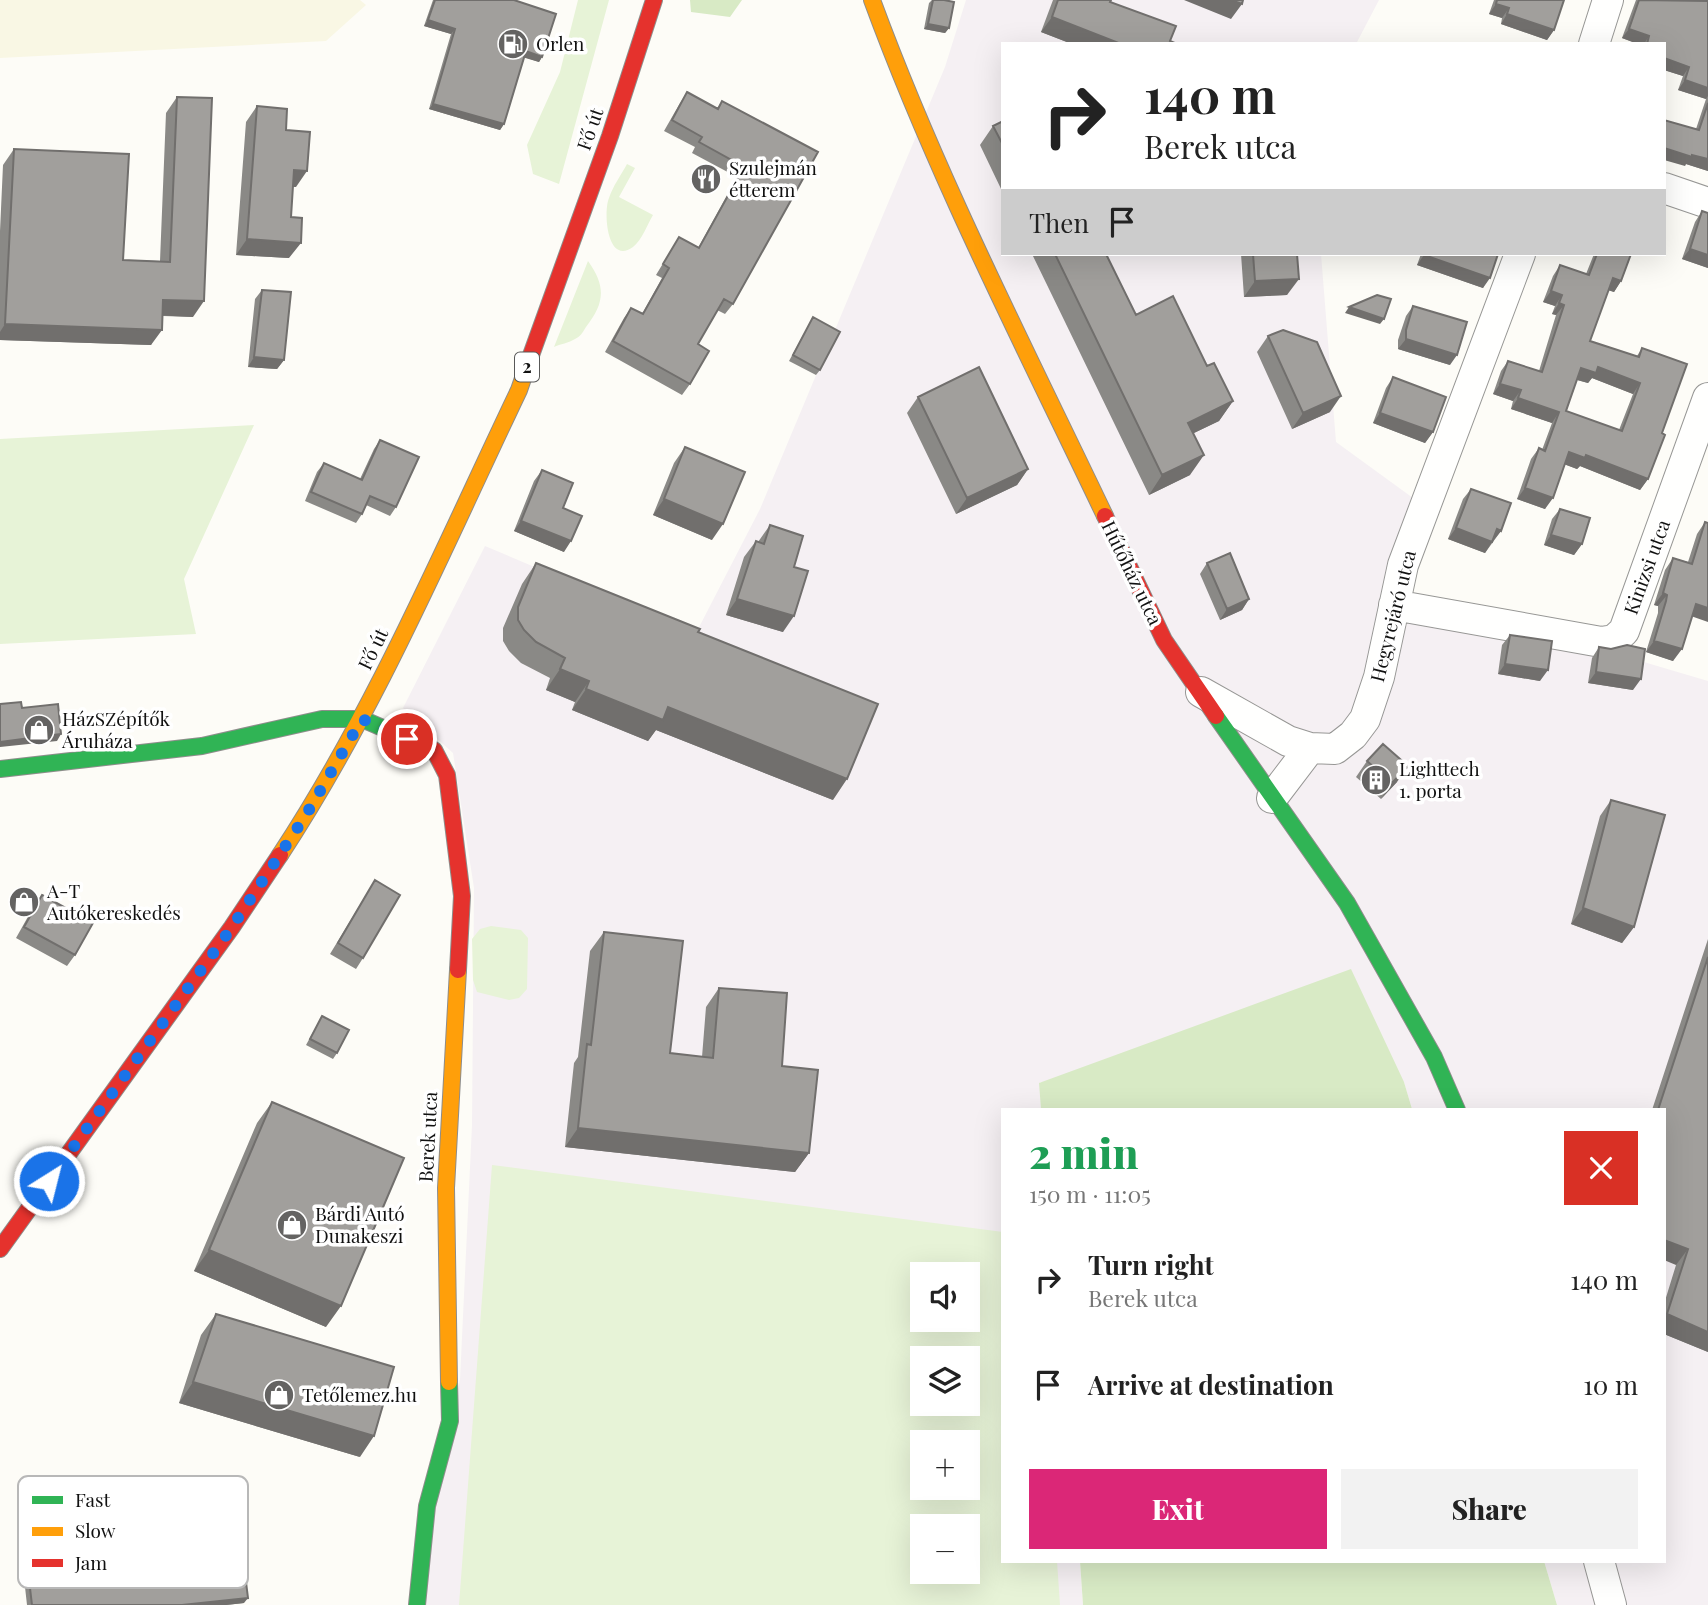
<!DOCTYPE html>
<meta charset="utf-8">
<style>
body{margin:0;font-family:"Playfair Display",serif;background:#f2f2f2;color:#222;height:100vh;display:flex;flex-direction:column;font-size:26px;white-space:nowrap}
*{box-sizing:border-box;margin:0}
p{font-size:23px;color:#767676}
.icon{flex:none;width:38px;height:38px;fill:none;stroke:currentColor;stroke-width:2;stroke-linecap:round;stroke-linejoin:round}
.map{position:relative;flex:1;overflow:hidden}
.panel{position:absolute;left:1001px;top:1108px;width:665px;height:455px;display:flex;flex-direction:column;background:#fff;border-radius:0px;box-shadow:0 7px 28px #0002}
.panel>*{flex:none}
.hud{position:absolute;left:1001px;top:42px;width:665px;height:214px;border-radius:0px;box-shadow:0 7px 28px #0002;background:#fff;color:#222;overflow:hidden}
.controls{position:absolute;left:910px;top:1262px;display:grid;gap:14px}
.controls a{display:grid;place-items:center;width:70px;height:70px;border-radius:0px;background:#fff;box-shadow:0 7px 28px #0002;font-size:35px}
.pin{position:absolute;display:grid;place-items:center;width:60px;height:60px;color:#fff;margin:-30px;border:4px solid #fff;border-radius:50%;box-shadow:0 2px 7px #0007}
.me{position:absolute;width:77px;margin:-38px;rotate:36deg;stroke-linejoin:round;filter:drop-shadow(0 0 5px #0008)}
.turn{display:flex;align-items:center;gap:24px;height:147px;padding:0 28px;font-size:32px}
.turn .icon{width:91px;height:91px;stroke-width:2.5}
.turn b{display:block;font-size:49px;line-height:60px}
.then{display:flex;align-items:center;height:66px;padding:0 28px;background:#0003;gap:14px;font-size:26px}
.round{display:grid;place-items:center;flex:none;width:74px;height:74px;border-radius:0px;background:#f2f2f2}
.overview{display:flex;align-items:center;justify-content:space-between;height:119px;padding:0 28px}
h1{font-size:42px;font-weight:800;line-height:52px;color:#1e9e55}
.primary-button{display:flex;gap:14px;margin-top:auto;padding:14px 28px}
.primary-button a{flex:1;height:80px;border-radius:0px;background:#db2777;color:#fff;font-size:28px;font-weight:800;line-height:80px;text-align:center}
.primary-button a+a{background:#f2f2f2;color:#222}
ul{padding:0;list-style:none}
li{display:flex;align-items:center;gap:21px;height:105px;padding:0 28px}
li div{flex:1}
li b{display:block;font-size:26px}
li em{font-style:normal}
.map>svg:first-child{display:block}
.industrial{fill:#f5f0f3;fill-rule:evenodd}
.farmland{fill:#f9f7e4}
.green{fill:#e7f3d7;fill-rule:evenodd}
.forest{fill:#d8eac5}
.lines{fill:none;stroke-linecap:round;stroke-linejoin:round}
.street-casing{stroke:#979795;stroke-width:32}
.fast-casing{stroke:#8e8d8b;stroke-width:18}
.slow-casing{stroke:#8e8d8b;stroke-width:18}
.jam-casing{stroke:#8e8d8b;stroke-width:18}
.street{stroke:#fffffe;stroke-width:30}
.fast{stroke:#30b455;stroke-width:16}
.slow{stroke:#ff9f0a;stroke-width:16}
.jam{stroke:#e5322d;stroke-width:16}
.wall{fill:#8a8986;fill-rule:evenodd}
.shaded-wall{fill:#716f6d}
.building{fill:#a19f9c;stroke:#716f6d;stroke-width:2;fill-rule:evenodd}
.route{stroke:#1a73e8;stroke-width:12;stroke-dasharray:0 21.6}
.labels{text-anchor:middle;stroke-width:7;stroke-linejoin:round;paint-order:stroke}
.shield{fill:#fff;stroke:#585858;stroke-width:2}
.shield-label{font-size:18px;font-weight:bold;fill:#111}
.poi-label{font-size:19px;fill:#111;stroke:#fff;text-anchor:start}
.street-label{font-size:19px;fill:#111;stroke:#fff}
.key{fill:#fff;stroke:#b8b8b8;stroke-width:2}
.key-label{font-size:19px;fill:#111}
</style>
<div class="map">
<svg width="1708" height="1605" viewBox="0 0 1708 1605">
<rect width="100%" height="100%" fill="#fdfcf7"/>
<path class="industrial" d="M966 0H1379L1356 44H1003V254H1321L1336 442 1413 498 1396 549 1416 611 1637 660 1708 681V1605H1557L1544 1561H1664V1110L1412 1109 1404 1082H1040L1041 1109 1003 1110V1561H1080L1083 1605H411L460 1380 472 1125 474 888 453 753 403 708 485 546 695 635 760 509 945 67ZM922 1274H968V1320H922ZM922 1358H968V1404H922ZM922 1442H968V1488H922ZM922 1526H968V1572H922Z"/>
<path class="farmland" d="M0 0H360L366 5 326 41 0 58Z"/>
<path class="green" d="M578 0H609L559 184 533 174 527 145 560 72Z
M627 164 635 168 619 197 653 215C647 225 642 240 633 247 607 266 603 212 609 198 613 186 621 175 627 164Z
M588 261C606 286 605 303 586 327 583 332 580 337 575 339 569 343 560 344 554 347Z
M254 425 184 579 196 634 0 644V439Z
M491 926 521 930 528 938 527 989 519 998 509 1000 477 992 473 980 472 939 480 929Z
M492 1165 1003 1232V1561H1057L1060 1605H459ZM968 1274V1320H922V1274ZM968 1358V1404H922V1358ZM968 1442V1488H922V1442ZM968 1526V1572H922V1526Z"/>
<path class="forest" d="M690 0H742L730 17 691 12Z
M1351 969 1404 1082 1412 1109H1041L1039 1083Z
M1080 1561H1544L1557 1605H1083Z"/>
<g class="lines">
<g class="street-casing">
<path id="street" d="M1594 44 1608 0
M1664 188 1708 203
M1394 605 1601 642 1614 640 1624 631 1708 398
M1201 692 1288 741 1310 748 1335 749 1353 735 1365 719 1379 677 1403 565 1520 254
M1272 798 1310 748
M1599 1561 1611 1605"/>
</g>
<g class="fast-casing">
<path id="fast" d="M1216 716 1347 903 1434 1057 1457 1110
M0 769 202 746 322 719H362L392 732
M417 1605 427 1506 450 1421 449 1382"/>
</g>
<g class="slow-casing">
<path id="slow" d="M872 0C937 177 1024 346 1105 516
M280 855C376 709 444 547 519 390L530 358
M449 1382 446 1188 458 970"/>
</g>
<g class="jam-casing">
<path id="jam" d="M530 358 610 136 654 0
M1105 516 1164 640 1216 716
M392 732 434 750 447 775 462 896 458 970
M0 1249 232 927 280 855"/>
</g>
<use href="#street" class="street"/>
<use href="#fast" class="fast"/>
<use href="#slow" class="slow"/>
<use href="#jam" class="jam"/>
</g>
<path class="wall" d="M433 0H514L542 57 539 62 524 57 504 124 500 130 429 109 451 34 424 26Z
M932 0H944L949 28 945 33 924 29 929 3Z
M1053 0H1111L1110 2 1170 41 1177 44H1072L1041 32Z
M1494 0H1564L1554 30 1547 40 1501 24 1502 18 1489 14Z
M1636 0 1708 1V171L1686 164 1685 166 1696 129 1706 99 1678 90 1683 76 1664 70V44H1638L1622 38Z
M687 92 717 109 722 101 818 152 733 304 725 314 717 310 698 344 690 384 682 395 605 352 624 318 631 308 642 314 662 278 656 275 679 237 698 248 737 177 692 153 695 147 664 131 680 103Z
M177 97 193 317 163 316 151 345 0 340V231L3 165 14 149 123 260 160 261 166 113Z
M257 106 286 130 296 187H293L289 258 236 255 246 122Z
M1003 121V193L980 145 993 126Z
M1702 211 1708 268 1682 259 1695 222Z
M1032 254H1106L1136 315 1207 366 1233 401 1219 421 1194 433 1190 475 1149 495Z
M1241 254H1297L1287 295 1244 297Z
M1421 254H1498L1483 288 1417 265Z
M1594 254H1631L1621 281 1614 292 1608 290 1590 341 1637 356 1642 348 1662 433 1648 479 1640 490 1580 466 1577 469 1564 464 1545 509 1517 499 1531 459 1539 448 1542 450 1552 423 1511 409 1513 401 1493 394 1501 371 1508 361 1539 371 1556 315 1552 314 1555 306 1543 302 1553 276 1560 265 1586 274ZM1592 378 1633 394 1619 430 1566 411 1577 380 1588 383Z
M262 290 284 360 277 369 248 367 255 299Z
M1413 306 1450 365 1398 349V340L1406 316Z
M813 317 820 370 816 375 789 361Z
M1268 336 1330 412 1292 429 1257 352Z
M1393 377 1433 432 1425 443 1373 423 1386 388Z
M918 397 1028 469 1017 485 956 514 907 413Z
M380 440 396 507 390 516 366 505 362 514 356 523 305 501 317 472 324 463 360 479 374 449Z
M685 447 712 540 653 515 674 463Z
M542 470 563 508 564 552 514 531 534 481Z
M1471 489 1501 531 1485 553 1448 539 1463 499Z
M1560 509 1582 544 1574 555 1544 545 1552 519Z
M1705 522 1692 617 1673 661 1646 652 1658 613V606L1654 605 1665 570 1673 558 1688 562 1697 534Z
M770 525 794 567 783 632 726 615 744 557 756 541 758 542Z
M536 563 698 632 833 800 656 730 648 741 572 710 575 702 546 690 550 678 521 663 509 651 503 641V628L522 584Z
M1207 563 1249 599 1242 610 1220 620 1200 574Z
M1510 635 1540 681 1498 674 1502 645Z
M1599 647 1611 649 1633 690 1588 683 1592 658Z
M1367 761 1397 782 1381 799 1356 777Z
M1611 800 1634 927 1622 943 1571 924 1600 816Z
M375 880 363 958 356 969 330 954Z
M42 895 75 955 67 966 16 938 34 906Z
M604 932 670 1053 702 1057 706 1007 719 988 782 1066 809 1153 795 1172 565 1147 574 1063 578 1057 590 951Z
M1708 939V1352L1664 1334V1304L1676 1265 1664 1110H1652Z
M322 1016 337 1053 333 1059 306 1045Z
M272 1102 326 1327 194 1271 257 1123Z
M216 1314 360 1457 179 1403 201 1335Z
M91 1524 152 1552 244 1603 226 1605H27L22 1560 26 1554 89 1547 87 1529Z"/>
<path class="shaded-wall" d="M1184 0H1231L1242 4 1231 19Z
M1496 4 1509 8 1502 18 1489 14Z
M1507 14 1554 30 1547 40 1501 24Z
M1052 17 1121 44H1072L1041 32Z
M428 20 455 29 451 34 424 26Z
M928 24 949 28 945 33 924 29Z
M1629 29 1649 36 1644 44H1638L1622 38Z
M526 51 542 57 539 62 522 57Z
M1664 58 1689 67 1683 76 1664 70Z
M1685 80 1708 88V96L1706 99 1678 90Z
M433 104 504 124 500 130 429 109Z
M1664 148 1708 159V171L1686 164 1685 166 1664 160Z
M294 170 307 171 296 187 283 186Z
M247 239 301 243 289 258 236 255Z
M1690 249 1708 255V268L1682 259Z
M1424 255 1490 278 1483 288 1417 265Z
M1613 278 1621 281 1614 292 1605 289Z
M1299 279 1287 295 1244 297 1255 281Z
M1551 291 1562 295 1555 306 1543 302Z
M163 300 204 301 193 317 152 315Z
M1559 303 1564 305 1556 315 1552 314Z
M1349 307 1384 319 1380 324 1345 313Z
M5 324 162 330 151 345 0 340V332Z
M1406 339 1457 355 1450 365 1398 349Z
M254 357 284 360 277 369 248 367Z
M1598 367 1640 383 1633 394 1592 378 1588 383 1574 379 1581 368Z
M1500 384 1521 390 1513 401 1493 394Z
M1341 396 1330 412 1292 429 1303 413Z
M1518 398 1559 412 1552 423 1511 409Z
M1233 401 1219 421 1175 442 1188 423Z
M1380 413 1433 432 1425 443 1373 423Z
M1569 452 1586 455 1648 479 1640 490 1580 466 1577 469 1561 463Z
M1204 455 1190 475 1149 495 1162 475Z
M1028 469 1017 485 956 514 967 498Z
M1525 488 1553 498 1545 509 1517 499Z
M664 499 723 524 712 540 653 515Z
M521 521 571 541 564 552 514 531Z
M1456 528 1492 542 1485 553 1448 539Z
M1497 529 1501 531 1493 541Z
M1551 535 1582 544 1574 555 1544 545Z
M1663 593 1667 595 1658 606 1654 605Z
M737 599 794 616 783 632 726 615Z
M1249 599 1242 610 1220 620 1227 609Z
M1696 604 1708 608V622L1688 615Z
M1654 641 1682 649 1673 661 1646 652Z
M1505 664 1548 670 1540 681 1498 674Z
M560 669 589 681 575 702 546 690Z
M1596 672 1641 679 1633 690 1588 683Z
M586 689 668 707 847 779 833 800 656 730 648 741 572 710Z
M61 734 57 741 0 747V742L2 741Z
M1408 766 1397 782 1381 799 1392 783Z
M1583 908 1634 927 1622 943 1571 924Z
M578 1128 809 1153 795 1172 565 1147Z
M1664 1240 1688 1249 1676 1265 1664 1260Z
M209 1250 341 1306 326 1327 194 1271Z
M1667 1314 1708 1332V1352L1664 1334V1319Z
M193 1382 374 1436 360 1457 179 1403Z
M248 1598 244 1603 226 1605H182Z"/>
<path class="building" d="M435 0H514L556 14 542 57 526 51 504 124 433 104 455 29 428 20Z
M933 0H944L954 2 949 28 928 24Z
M1058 0H1111L1110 2 1176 26 1170 41 1177 44H1121L1052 17Z
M1231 0H1243L1242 4Z
M1497 0H1564L1554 30 1507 14 1509 8 1496 4Z
M1639 0 1708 1V88L1685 80 1689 67 1664 58V44H1647L1649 36 1629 29Z
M687 92 718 109 722 101 818 152 733 304 724 299 698 344 709 351 690 384 613 341 631 308 643 314 669 268 663 264 679 237 699 248 744 167 699 142 702 137 672 120Z
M177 97 212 98 204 301 163 300 162 330 5 324 14 149 129 154 123 260 170 262Z
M1708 103V159L1692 155V157L1664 148V120L1699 130Z
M257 106 287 109 286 130 310 132 307 171 294 170 291 217 302 218 301 243 247 239Z
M1003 121V145L993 126Z
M1702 211 1708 213V255L1690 249Z
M1055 254H1106L1136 315 1173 296 1207 366 1214 363 1233 401 1188 423 1204 455 1162 475Z
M1253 254H1297L1299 279 1255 281Z
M1424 254H1498L1490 278 1424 255Z
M1597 254H1631L1621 281 1613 278 1590 341 1639 357 1642 348 1687 364 1662 433 1665 435 1648 479 1586 455 1585 458 1569 452 1553 498 1525 488 1539 448 1545 451 1559 412 1518 398 1521 390 1500 384 1508 361 1542 372 1564 305 1559 303 1562 295 1551 291 1560 265 1589 275ZM1598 367 1640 383 1622 431 1566 411 1581 368 1596 373Z
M262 290 291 292 284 360 254 357Z
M1377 295 1391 299 1384 319 1349 307Z
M1413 306 1467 322 1457 355 1406 339V330Z
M813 317 840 332 820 370 793 355Z
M1283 330 1317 342 1341 396 1303 413 1268 336Z
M979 367 1028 469 967 498 918 397Z
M1393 377 1446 397 1433 432 1380 413Z
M380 440 419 457 396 507 370 496 362 514 311 492 324 463 362 480Z
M685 447 745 472 723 524 664 499Z
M542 470 573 483 563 508 582 516 571 541 521 521Z
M1471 489 1511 503 1501 531 1497 529 1492 542 1456 528Z
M1560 509 1590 518 1582 544 1551 535Z
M1705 522 1708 523V608L1696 604 1682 649 1654 641 1666 601 1667 595 1663 593 1673 558 1692 564Z
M770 525 803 536 794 567 808 571 794 616 737 599 756 541 764 544Z
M1230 553 1249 599 1227 609 1207 563Z
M536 563 700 629 698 632 878 704 847 779 668 707 663 720 586 689 589 681 560 669 565 658 536 642 524 630 518 620V607Z
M1510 635 1552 641 1548 670 1505 664Z
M1627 645 1645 649 1641 679 1596 672 1599 647 1611 649Z
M21 702 22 708 58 704 61 734 0 742V704Z
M1383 744 1408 766 1392 783 1367 761Z
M1611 800 1665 815 1634 927 1583 908Z
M375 880 400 895 363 958 338 943Z
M42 895 93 923 75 955 24 927Z
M604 932 683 941 670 1053 713 1058 719 988 787 993 782 1066 818 1070 809 1153 578 1128 587 1044 591 1045Z
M1708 957V1332L1667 1314 1688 1249 1664 1240V1110H1658Z
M322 1016 349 1030 337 1053 310 1039Z
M272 1102 404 1158 341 1306 209 1250Z
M216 1314 394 1367 374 1436 193 1382Z
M148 1518 152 1552 241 1542 248 1598 182 1605H32L26 1554 94 1546 91 1524Z"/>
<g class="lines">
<path class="route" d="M49 1181 232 927 306 815 362 719 407 739"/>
</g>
<defs>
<g id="fuel-disc" transform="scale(1.575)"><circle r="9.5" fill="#646362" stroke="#fff"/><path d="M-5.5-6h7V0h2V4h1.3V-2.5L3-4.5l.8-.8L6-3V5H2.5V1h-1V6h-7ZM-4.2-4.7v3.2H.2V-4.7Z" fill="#fff"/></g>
<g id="restaurant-disc" transform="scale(1.575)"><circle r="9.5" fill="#646362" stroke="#fff"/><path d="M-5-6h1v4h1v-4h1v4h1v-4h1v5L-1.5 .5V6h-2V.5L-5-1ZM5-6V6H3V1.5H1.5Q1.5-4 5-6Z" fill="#fff"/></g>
<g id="shop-disc" transform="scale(1.575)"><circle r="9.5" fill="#646362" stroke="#fff"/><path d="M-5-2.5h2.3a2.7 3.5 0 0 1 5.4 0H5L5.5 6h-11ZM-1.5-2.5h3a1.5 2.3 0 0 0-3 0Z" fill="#fff"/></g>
<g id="building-disc" transform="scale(1.575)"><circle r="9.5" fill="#646362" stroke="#fff"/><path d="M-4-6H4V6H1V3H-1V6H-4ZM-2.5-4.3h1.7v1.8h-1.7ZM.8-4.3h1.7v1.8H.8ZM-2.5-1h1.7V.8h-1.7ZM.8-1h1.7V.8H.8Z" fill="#fff"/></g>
</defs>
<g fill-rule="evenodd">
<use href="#fuel-disc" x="513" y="44"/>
<use href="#restaurant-disc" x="706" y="179"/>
<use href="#shop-disc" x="39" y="730"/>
<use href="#building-disc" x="1376" y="780"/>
<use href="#shop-disc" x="24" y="902"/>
<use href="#shop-disc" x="292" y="1225"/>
<use href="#shop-disc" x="279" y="1395"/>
</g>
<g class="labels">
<rect class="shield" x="515" y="352.5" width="24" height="29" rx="5"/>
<g class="shield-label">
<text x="527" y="373">2</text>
</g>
<g class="poi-label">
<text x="536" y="51">Orlen</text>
<text x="729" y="175">Szulejmán<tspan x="729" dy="22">étterem</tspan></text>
<text x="62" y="726">HázSZépítők<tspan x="62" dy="22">Áruháza</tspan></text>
<text x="1399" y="776">Lighttech<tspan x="1399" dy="22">1. porta</tspan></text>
<text x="47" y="898">A-T<tspan x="47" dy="22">Autókereskedés</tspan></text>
<text x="315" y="1221">Bárdi Autó<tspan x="315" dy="22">Dunakeszi</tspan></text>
<text x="302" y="1402">Tetőlemez.hu</text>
</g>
<g class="street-label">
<text transform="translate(590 129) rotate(-71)" y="7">Fő út</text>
<text transform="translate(1647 567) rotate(-70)" y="7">Kinizsi utca</text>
<text transform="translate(1132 573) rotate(64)" y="7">Hűtőház utca</text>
<text transform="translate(1393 616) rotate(-76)" y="7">Hegyrejáró utca</text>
<text transform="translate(373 649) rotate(-64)" y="7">Fő út</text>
<text transform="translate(428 1137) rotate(-87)" y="7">Berek utca</text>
</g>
</g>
<rect x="18" y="1476" width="230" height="112" rx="10" class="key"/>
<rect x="32" y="1496" width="31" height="8" fill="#30b455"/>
<rect x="32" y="1527" width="31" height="9" fill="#ff9f0a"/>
<rect x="32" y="1559" width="31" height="8" fill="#e5322d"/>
<g class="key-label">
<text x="75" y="1507">Fast</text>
<text x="75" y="1538">Slow</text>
<text x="75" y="1570">Jam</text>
</g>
</svg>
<div class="controls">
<a><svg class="icon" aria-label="sound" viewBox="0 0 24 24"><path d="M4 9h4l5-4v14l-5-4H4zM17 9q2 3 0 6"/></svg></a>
<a><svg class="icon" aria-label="layers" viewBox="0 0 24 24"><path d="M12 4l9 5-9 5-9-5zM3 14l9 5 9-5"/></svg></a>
<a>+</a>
<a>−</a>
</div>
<div class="pin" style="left:407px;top:739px;background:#d93025"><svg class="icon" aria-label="arrive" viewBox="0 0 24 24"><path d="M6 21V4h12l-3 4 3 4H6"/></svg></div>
<svg class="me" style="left:49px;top:1181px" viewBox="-20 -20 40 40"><circle r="17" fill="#1a73e8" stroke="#fff" stroke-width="3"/><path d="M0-11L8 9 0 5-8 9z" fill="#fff"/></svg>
<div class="hud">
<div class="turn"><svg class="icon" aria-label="right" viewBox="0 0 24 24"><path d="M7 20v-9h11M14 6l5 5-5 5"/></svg><div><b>140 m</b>Berek utca</div></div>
<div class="then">Then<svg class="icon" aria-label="arrive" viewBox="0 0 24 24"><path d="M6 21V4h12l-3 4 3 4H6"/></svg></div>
</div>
<section class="panel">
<div class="overview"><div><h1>2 min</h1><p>150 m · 11:05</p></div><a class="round" style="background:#d93025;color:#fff"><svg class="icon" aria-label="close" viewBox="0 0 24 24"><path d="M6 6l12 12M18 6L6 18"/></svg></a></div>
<ul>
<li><svg class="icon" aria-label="right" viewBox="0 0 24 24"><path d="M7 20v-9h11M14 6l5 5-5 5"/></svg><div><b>Turn right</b><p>Berek utca</p></div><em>140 m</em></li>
<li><svg class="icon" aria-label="arrive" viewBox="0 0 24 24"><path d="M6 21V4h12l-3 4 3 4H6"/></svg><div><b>Arrive at destination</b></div><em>10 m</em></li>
</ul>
<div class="primary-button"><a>Exit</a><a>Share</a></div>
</section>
</div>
